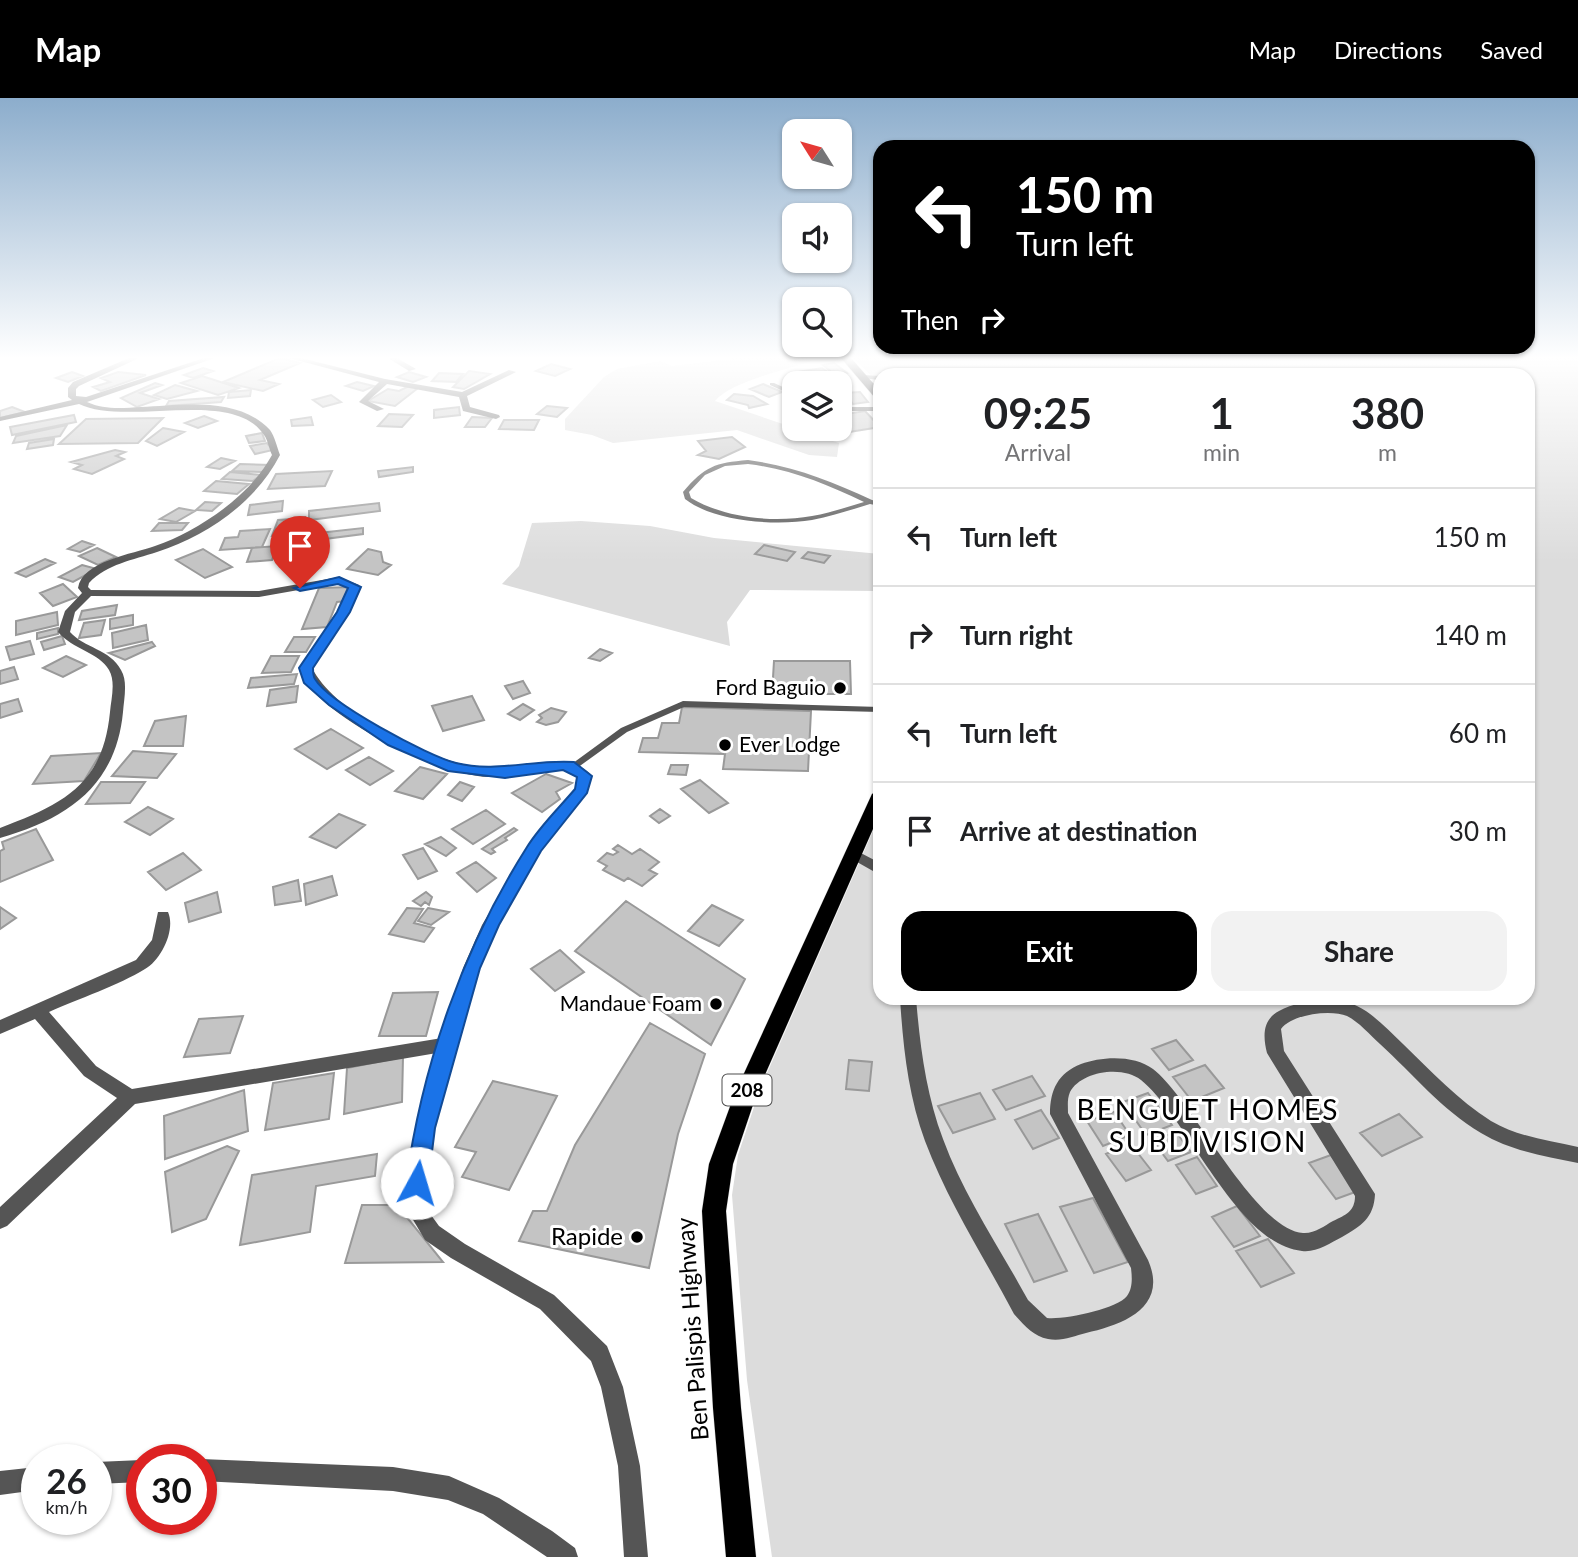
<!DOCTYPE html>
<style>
body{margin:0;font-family:Lato,sans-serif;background:#f2f2f2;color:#202124;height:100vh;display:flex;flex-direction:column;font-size:26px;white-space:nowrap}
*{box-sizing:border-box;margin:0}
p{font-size:23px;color:#757577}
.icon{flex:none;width:38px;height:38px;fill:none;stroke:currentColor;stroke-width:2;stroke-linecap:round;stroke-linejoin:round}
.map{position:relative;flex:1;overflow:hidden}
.details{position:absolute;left:873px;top:270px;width:662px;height:637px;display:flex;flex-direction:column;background:#fff;border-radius:21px;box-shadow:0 2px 5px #0004}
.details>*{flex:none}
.guide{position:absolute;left:873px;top:42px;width:662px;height:214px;border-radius:21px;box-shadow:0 2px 5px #0004;background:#000;color:#fff;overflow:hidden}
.needle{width:46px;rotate:307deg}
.buttons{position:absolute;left:782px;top:21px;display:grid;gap:14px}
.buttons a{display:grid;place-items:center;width:70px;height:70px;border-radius:14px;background:#fff;box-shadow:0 2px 5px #0004;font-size:35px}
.speed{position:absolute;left:21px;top:1346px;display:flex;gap:14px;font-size:35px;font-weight:700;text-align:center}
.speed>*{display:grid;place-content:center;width:91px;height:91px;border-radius:50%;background:#fff;box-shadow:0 2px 5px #0004;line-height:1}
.speed small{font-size:18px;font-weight:400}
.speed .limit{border:10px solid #d22;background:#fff;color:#111}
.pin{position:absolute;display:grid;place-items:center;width:60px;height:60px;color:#fff;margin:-72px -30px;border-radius:50% 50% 50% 0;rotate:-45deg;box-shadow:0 0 7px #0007}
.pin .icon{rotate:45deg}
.me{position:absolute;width:77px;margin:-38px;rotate:6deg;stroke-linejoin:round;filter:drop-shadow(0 0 5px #0008)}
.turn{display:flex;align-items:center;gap:24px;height:147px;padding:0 28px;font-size:32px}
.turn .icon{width:91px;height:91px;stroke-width:2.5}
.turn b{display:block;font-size:49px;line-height:60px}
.then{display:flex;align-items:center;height:66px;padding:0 28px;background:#0003;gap:14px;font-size:26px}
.eta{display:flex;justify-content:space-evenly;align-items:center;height:119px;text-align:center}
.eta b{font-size:42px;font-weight:700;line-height:49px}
.cta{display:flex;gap:14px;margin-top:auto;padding:14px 28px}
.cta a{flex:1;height:80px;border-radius:21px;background:#000;color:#fff;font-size:28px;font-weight:700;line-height:80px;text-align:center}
.cta a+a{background:#f2f2f2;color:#202124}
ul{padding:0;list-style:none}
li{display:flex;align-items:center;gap:21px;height:98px;padding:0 28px;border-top:2px solid #e0e0e0}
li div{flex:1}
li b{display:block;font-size:26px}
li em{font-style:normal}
header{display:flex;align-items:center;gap:42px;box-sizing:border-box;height:98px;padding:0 35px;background:#000;color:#fff}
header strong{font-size:33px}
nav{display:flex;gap:38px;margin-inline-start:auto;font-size:24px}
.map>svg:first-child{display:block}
.green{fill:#dcdcdc}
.building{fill:#c4c4c4;stroke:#999;stroke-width:2}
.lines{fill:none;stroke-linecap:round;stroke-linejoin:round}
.primary-casing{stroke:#dbdbdb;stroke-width:1}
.service{fill:#555;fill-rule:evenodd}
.minor{fill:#555;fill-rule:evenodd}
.primary{fill:#000;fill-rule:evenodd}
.route{fill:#1a73e8;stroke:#114b97;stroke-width:2}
.poi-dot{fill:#000;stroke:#fff;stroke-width:2.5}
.labels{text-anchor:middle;stroke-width:6;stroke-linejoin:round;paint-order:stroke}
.shield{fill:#fff;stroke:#4c4c4c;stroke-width:2}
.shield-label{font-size:19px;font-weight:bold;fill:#000}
.poi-label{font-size:21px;fill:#000;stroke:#fff;text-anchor:end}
.near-poi-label{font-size:24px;fill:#000;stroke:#fff;text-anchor:end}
.near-street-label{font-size:24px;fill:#000;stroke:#fff}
.near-neighbourhood-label{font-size:28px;letter-spacing:2px;fill:#000;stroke:#fff}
</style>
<header>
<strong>Map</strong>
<nav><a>Map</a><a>Directions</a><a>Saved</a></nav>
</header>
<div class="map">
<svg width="1578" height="1459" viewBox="0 0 1578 1459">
<rect width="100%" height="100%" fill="#fff"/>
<path class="green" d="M739 260H809L812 263C788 271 730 284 715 303L839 345 837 359 809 357 737 332 613 345 592 337 565 332V321L604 279 617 271 660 263 672 268Z
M854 260H1578V1459H772L747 1282 732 1097 738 1057 760 991 880 717V900H1528V276H880V287Z
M581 423 650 428 714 440 880 456 877 493 750 492 727 524 730 548 502 486 519 468 532 425Z"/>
<path class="building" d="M280 260 300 265 260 282 279 286 263 293 223 284Z
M834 265 847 275 835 277 823 267Z
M551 266 570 271 555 278 536 273Z
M203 270 213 273 193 280 184 277Z
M822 270 844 286 812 285 797 274Z
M469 273 490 276 464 291 453 289Z
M72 274 83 278 68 284 56 280Z
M118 274 146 277 101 293 93 289 110 284 101 280Z
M409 274 426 279 413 284 397 279Z
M439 275 463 276 456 284 432 283Z
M202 278 239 290 218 297 181 285Z
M357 284 374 288 363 293 346 288Z
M155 285 162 287 140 295 159 301 137 309 121 300Z
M763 286 782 294 769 299 750 291Z
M175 287 197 293 167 301 154 297Z
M409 288 418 290 395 308 368 303 388 291 399 293Z
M251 292 250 298 228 300 229 294Z
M860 294 868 304 853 306 845 295Z
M734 296 753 298 767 306 749 310 748 307 727 302Z
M331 297 341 304 323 309 313 302Z
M224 299 221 304 166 308 169 303Z
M547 308 567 310 557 319 537 316Z
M12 309 25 314 0 320V313Z
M459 309 460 317 434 320V312Z
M865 313 880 329 831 337 825 331H840V317Z
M389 316 413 317 402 329 378 328Z
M74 317 76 324 12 337 10 329Z
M204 318 217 323 198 330 185 325Z
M311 319 313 327 292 328 291 322Z
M472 319 492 320 485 329H465Z
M163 320 138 345 59 346 86 321Z
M504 322H539L534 332 499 331Z
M67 327 60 338 13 345 16 338Z
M163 330 184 334 157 348 146 343Z
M262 335 265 343 249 345 246 338Z
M732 339 745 349 719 361 698 357 706 353 698 343Z
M54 341 53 347 27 351 29 345Z
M267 345 273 352 255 356 250 348Z
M115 352 125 354 116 358 124 361 92 376 74 371 82 367 71 364Z
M221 360 235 363 220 371 207 369Z
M240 366 270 367 262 374 232 373Z
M413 369V374L379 379 378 373Z
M332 373 325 388 268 391 276 376Z
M230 374 261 377 253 383 222 381Z
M216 383 249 386 237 396 204 393Z
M283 403 282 413 248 417 250 407Z
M205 404 221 405 212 413 196 412Z
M379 405 380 413 309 422V413Z
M179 410 195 413 176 424 160 421Z
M305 419 304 443 293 444 294 420Z
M291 421 285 437 272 438 278 422Z
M159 425H188L182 432 152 433Z
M363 430V436L309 443 310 436Z
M270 431 262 449 220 452 225 440 238 439 240 433Z
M82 443 94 447 80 454 68 451Z
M764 447 795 454 787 463 755 456Z
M277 448 272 462 247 464 252 450Z
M97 450 116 459 98 467 79 458Z
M203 451 232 469 205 480 176 462Z
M368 451 381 454 383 464 391 467 378 477 347 471Z
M808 454 830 458 824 465 802 460Z
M45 461 55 465 26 479 16 475Z
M82 467 97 471 73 484 59 479Z
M63 486 77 499 53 508 40 495Z
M351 489 346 503 337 504 327 529 302 531 319 490Z
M117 507 115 517 79 522 82 513Z
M57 514 58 527 16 537V523Z
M133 517V527L110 531V521Z
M105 522 101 537 79 540 84 525Z
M146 527 148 542 113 550 112 535Z
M58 530V536L37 541V535Z
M62 538 65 546 44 552 41 544Z
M294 539H315L306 554H285Z
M30 543 34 556 10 562 6 549Z
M152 544 155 548 125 562 109 555Z
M600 551 612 555 600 563 589 560Z
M66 558 86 567 63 579 43 570Z
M271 558H299L291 574 262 575Z
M774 563H850L851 596H772Z
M14 569 18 581 0 586V573Z
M297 576 294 586 248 590 251 580Z
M523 583 530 595 513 601 505 588Z
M298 588 296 604 267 608 270 592Z
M472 598 484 622 443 633 432 608Z
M18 601 22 613 0 620V606Z
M523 606 534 612 520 622 508 616Z
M682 609 811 613 808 673 723 671 725 656 639 654 643 640H658L662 625H679Z
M551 610 566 614 558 624 546 627 537 624 542 620 539 617Z
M186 618 183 648H144L155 623Z
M331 631 363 650 327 671 295 651Z
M133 653 176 656 157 680 112 678Z
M101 655 84 683 33 686 51 658Z
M369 659 393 673 370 687 346 672Z
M671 667H688L686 677 668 676Z
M420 669 447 676 423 701 395 693Z
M546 676 572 685 556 694 560 701 542 714 512 695Z
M700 682 728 705 709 715 681 691Z
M101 684H145L130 705 86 706Z
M460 684 474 689 462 703 448 697Z
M148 709 173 721 150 737 125 724Z
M660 711 670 718 659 725 650 718Z
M486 712 505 726 473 746 452 731Z
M339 716 365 727 336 750 310 739Z
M514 730 517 732 505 740 507 742 492 751 495 754 491 756 482 751Z
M36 731 53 762 0 784V753L4 751 2 744Z
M441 739 456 750 446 758 425 746Z
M618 747 632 756 640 751 659 764 649 772 657 776 642 788 628 780 624 783 603 772 607 768 598 763 607 755 613 757 618 754 613 751Z
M423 750 437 773 418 781 403 757Z
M183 755 201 772 166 792 148 774Z
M476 764 496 780 477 794 457 775Z
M332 778 337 797 306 807 304 786Z
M298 782 301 803 275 807 273 789Z
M217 794 221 814 189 824 185 805Z
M426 794 432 799 429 807 425 804 421 808 413 803Z
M626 803 745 881 711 947 575 853Z
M712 807 743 822 719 848 688 833Z
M0 809 16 820 0 831Z
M407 810 423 811 414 825 434 830 424 844 389 836Z
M428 810 449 814 431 827 418 823Z
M560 852 584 874 555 893 531 871Z
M438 894 426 938H379L393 895Z
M243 918 230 955 184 959 199 921Z
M650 925 705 956 678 1036 649 1170 519 1143 533 1113H547L575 1047Z
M1176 942 1193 962 1169 972 1152 951Z
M403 959 402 1004 344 1016 347 970Z
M849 962 872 964 869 993 846 991Z
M1205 967 1224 990 1192 1003 1173 979Z
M334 975 329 1021 265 1032 273 985Z
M1032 978 1045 998 1006 1012 993 992Z
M493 983 557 998 509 1092 462 1079 476 1054 455 1049Z
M244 992 248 1033 165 1061 164 1018Z
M980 995 995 1021 953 1035 938 1008Z
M1148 995 1172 1027 1146 1037 1123 1004Z
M1041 1012 1059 1040 1033 1051 1015 1022Z
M1114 1014 1130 1037 1103 1048 1087 1023Z
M1399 1016 1422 1039 1382 1058 1360 1035Z
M1176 1034 1191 1054 1168 1063 1153 1043Z
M1130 1045 1151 1072 1126 1083 1106 1056Z
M227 1048 239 1053 206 1121 172 1134 165 1074Z
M377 1056 375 1078 316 1088 310 1134 240 1147 252 1077Z
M1331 1057 1358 1093 1336 1101 1309 1065Z
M1197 1059 1217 1088 1196 1096 1176 1067Z
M1093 1100 1128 1164 1094 1175 1060 1109Z
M362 1107H397L443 1164 345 1165Z
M1237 1108 1260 1138 1234 1149 1212 1119Z
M1038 1116 1067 1173 1034 1184 1005 1126Z
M1268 1141 1294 1175 1261 1189 1236 1153Z"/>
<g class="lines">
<g class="primary-casing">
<path id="primary" d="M841 260H851L880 293V302L876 301Z
M880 691V715L757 995 733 1066 726 1113 741 1310 756 1459H726L713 1310 702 1113 709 1066 735 995 872 696Z"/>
</g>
<path class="service" d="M863 277 880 278V282L861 280 860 279Z
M770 285H774L794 294V298L770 287Z
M840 309H880V313H840Z
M748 362C794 368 831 383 872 402L880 404V408L870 406C851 412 832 418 812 422 776 428 714 424 685 401L683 394C705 368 715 365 748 362ZM748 366C790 371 826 386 864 404 847 409 830 415 812 418 773 425 725 420 691 400L689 394 705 377 725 368Z
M683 603 880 609V614L684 609 627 634 577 670 574 671 569 668 621 630Z"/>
<path class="minor" d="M129 260H139L79 288 76 291V298L86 299 204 260H215L87 304C104 312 123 310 141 309 182 307 239 298 270 332 275 339 277 349 280 357 256 404 207 438 157 454 133 462 107 466 89 485L88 489 91 492 259 493 339 479 359 487 360 493 312 570C336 617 432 664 483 670 516 675 566 648 592 678L587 695 540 753 498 827 479 870 433 1030 426 1070 427 1099 431 1117 439 1128 465 1146 554 1197 607 1248 623 1289 640 1368 648 1459H624L618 1368 601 1289 591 1263 540 1211 451 1160 425 1142 412 1120 407 1099 408 1070 415 1030 437 955 135 1006 7 1128 0 1131V1109L117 1000 84 978 35 921 0 936V922L136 862 152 842 158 814H168C176 832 161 862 145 871 119 887 78 901 49 914L96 968 132 991 442 940 463 870 482 827 530 747 575 691 578 679C557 663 515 680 489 679 441 678 340 627 310 589 306 583 303 576 300 570L350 493V491L338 485 259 499 91 498 75 514 70 534C84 550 110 551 121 572 128 583 124 601 123 614 116 688 67 721 0 740V730C63 706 103 687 110 614 111 602 116 584 109 572 100 555 72 551 58 534L65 513 82 495 78 490C82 463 133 456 155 448 167 444 178 439 189 433 223 414 253 391 272 357 269 351 268 342 264 337 233 289 126 329 79 306L0 323V319L72 302 68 299V290L73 284Z
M289 260H301L385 281 462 294 509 272 516 274 467 298 470 309 499 317 500 319 496 321 463 313 459 299 387 286 368 303 384 311 377 313 359 304 379 284Z
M388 260H397L416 271 409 273Z
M855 752 880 765V777L850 760 848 757 850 754Z
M900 900H916C920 948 926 996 943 1041 964 1098 999 1149 1028 1202L1047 1220C1064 1222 1117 1211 1127 1198 1133 1190 1132 1179 1131 1170L1050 1016C1050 992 1058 975 1081 966 1102 958 1135 957 1153 971 1193 1002 1255 1132 1303 1135 1314 1136 1324 1128 1333 1123 1346 1117 1355 1113 1355 1098L1267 955C1263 939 1262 922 1279 913 1300 902 1335 897 1357 908 1374 916 1389 933 1403 946 1431 973 1458 1002 1491 1023 1518 1039 1548 1042 1578 1049V1065C1544 1058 1511 1053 1481 1035 1442 1012 1413 976 1380 946 1370 937 1359 924 1347 918 1331 911 1292 916 1281 931L1284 953 1375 1096C1374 1120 1361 1128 1342 1139 1330 1145 1316 1155 1302 1153 1237 1147 1188 1020 1141 982 1123 967 1081 973 1070 994 1067 1001 1068 1008 1068 1015L1148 1162C1169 1210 1122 1227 1086 1235 1074 1238 1061 1244 1048 1241 1033 1238 1024 1227 1014 1216 984 1159 948 1104 925 1043 908 997 903 948 900 900Z
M201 1361 393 1369 449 1378 499 1400 552 1433 575 1450 578 1459H547L483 1416 448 1402 393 1393 201 1383V1362H199Z
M142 1362V1384L96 1386V1364Z
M37 1369V1392L0 1397V1373Z"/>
<use href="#primary" class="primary"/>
</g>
<linearGradient id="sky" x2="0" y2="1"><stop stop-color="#8cadcc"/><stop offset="0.56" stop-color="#fff"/><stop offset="1" stop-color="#fff" stop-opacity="0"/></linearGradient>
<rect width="1578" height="464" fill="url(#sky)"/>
<path class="route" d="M339 479 361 489 350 514 313 570C313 574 313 578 315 581 329 605 428 658 456 665 496 675 534 661 574 664L592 678 587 695 541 753 499 827 480 870 435 1030 428 1085 425 1092 417 1094 410 1092 406 1085C422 967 463 850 527 749 540 728 559 710 575 691L577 679 563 672 505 680 448 673 388 647 329 607 304 585 299 570 337 514 348 490 338 486 300 493 294 490Z"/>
<g class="poi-dot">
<circle cx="840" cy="590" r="7"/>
<circle cx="725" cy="647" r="7"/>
<circle cx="716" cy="906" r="7"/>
<circle cx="637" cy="1139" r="7"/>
</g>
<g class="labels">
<rect class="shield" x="722.5" y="976.5" width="49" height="31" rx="5"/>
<g class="shield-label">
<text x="747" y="999">208</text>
</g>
<g class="poi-label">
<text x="826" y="597">Ford Baguio</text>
<text x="739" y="654" text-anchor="start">Ever Lodge</text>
<text x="702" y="913">Mandaue Foam</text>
</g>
<g class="near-poi-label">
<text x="623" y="1147">Rapide</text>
</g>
<g class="near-street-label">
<text transform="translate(693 1231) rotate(-94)" y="8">Ben Palispis Highway</text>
</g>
<g class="near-neighbourhood-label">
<text x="1208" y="1022">BENGUET HOMES<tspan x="1208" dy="32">SUBDIVISION</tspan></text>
</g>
</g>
</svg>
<div class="buttons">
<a><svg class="needle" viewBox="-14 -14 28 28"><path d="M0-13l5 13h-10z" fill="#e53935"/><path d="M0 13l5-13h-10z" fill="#757577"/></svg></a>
<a><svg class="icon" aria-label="sound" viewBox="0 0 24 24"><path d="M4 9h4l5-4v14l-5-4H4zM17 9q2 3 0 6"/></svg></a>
<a><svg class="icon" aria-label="search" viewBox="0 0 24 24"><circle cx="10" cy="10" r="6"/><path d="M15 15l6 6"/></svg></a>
<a><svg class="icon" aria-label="layers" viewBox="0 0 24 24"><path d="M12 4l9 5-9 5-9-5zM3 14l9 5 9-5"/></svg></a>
</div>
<div class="speed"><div>26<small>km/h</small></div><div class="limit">30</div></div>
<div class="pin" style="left:300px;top:490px;background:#d93025"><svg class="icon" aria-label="arrive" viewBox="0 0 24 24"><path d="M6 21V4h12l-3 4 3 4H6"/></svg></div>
<svg class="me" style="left:417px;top:1085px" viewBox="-20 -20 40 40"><circle r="19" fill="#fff"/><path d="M0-13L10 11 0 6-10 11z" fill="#1a73e8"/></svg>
<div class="guide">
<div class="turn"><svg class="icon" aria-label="left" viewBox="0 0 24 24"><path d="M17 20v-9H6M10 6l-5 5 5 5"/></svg><div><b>150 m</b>Turn left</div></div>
<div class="then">Then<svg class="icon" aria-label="right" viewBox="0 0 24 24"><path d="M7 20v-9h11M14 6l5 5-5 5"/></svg></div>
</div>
<section class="details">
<div class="eta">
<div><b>09:25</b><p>Arrival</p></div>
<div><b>1</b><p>min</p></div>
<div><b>380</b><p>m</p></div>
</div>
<ul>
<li><svg class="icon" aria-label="left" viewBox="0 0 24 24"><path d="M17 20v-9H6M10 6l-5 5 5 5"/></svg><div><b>Turn left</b></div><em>150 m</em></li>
<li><svg class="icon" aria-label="right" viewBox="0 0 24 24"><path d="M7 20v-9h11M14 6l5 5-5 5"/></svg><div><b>Turn right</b></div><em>140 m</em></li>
<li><svg class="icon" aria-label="left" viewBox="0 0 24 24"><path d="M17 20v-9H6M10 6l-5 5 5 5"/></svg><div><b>Turn left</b></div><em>60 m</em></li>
<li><svg class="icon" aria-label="arrive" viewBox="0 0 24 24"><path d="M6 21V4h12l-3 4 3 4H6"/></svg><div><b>Arrive at destination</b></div><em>30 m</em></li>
</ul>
<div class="cta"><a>Exit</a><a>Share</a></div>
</section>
</div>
